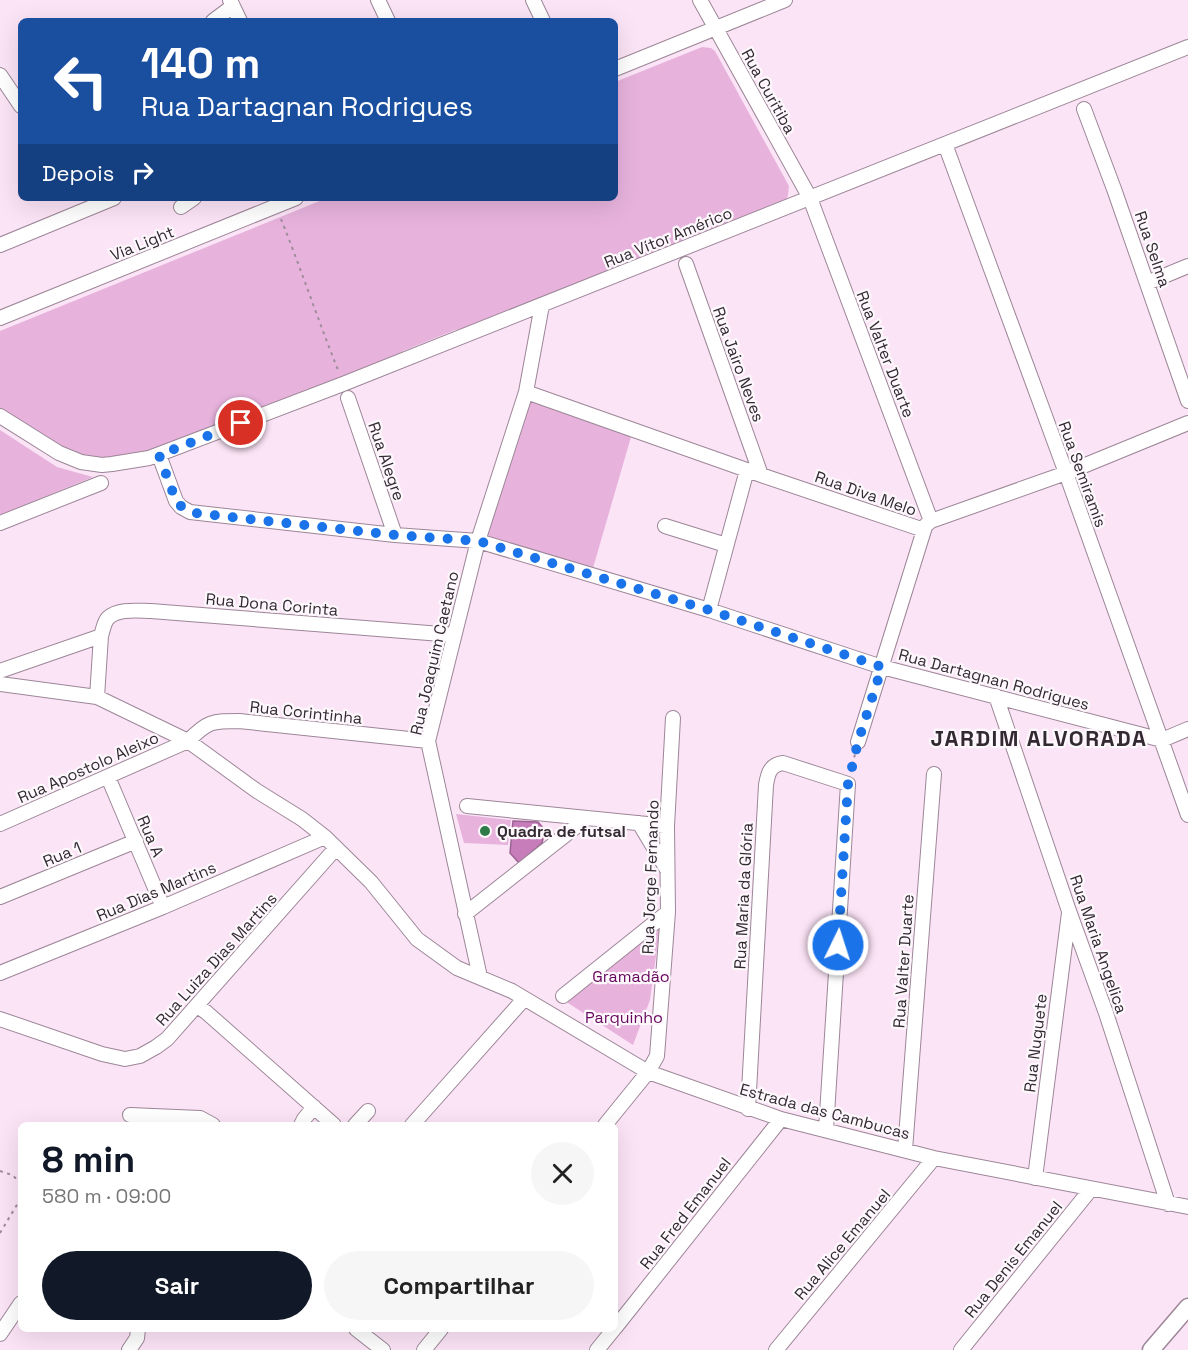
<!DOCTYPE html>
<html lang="pt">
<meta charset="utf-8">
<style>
body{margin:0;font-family:"Space Grotesk",sans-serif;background:#f6f6f6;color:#222;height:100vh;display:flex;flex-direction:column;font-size:22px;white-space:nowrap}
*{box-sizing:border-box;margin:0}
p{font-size:20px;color:#767676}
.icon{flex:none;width:33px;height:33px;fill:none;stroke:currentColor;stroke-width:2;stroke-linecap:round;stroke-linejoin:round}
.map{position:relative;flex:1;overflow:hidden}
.panel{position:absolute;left:18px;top:1122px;width:600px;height:210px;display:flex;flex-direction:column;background:#fff;border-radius:9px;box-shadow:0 6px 24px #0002}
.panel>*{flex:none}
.hud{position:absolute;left:18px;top:18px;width:600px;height:183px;border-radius:9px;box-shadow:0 6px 24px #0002;background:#1a4fa0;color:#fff;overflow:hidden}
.pin{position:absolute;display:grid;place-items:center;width:51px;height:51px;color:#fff;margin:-26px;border:3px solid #fff;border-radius:50%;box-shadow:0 2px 6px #0007}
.me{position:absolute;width:66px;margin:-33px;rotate:4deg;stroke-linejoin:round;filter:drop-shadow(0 0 4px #0008)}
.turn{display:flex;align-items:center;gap:21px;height:126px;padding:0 24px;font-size:27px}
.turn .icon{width:78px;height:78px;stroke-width:2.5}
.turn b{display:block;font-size:42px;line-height:51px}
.then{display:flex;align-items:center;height:57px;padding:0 24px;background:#0003;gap:12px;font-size:22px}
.round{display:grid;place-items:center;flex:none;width:63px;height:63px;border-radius:32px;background:#f6f6f6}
.head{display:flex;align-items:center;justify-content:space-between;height:102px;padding:0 24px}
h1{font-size:36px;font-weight:700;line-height:45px;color:#111827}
.primary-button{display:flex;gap:12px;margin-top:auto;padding:12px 24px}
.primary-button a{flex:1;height:69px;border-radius:36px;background:#111827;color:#fff;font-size:24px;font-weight:700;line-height:69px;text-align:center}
.primary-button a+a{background:#f6f6f6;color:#222}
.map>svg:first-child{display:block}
.green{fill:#e7b3dd}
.water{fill:#c87dbb;stroke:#9b6492;stroke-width:1.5}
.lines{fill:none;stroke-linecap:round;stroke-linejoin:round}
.minor-casing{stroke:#9c8697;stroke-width:16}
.major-casing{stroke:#9c8697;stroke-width:19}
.path{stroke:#9e8d9b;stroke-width:2;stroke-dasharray:3 4.5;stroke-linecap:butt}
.minor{stroke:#fff;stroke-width:14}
.major{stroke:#fff;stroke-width:16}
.route{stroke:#1a73e8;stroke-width:10;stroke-dasharray:0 18}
.poi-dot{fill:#2f7a49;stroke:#fdf8fc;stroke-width:2}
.labels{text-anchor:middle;stroke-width:4.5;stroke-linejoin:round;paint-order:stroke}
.street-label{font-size:16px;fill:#322931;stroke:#fdf8fc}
.poi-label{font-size:16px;font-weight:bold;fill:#322931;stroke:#fdf8fc;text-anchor:start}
.park-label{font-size:16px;fill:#66075d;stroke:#fdf8fc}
.district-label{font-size:22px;font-weight:bold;letter-spacing:1.5px;fill:#322931;stroke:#fdf8fc}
</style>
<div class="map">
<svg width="1188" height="1350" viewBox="0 0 1188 1350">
<rect width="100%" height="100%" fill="#fce4f7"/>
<path class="green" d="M702 47 711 48 715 51 789 186 788 195 786 204 493 322 455 330 403 351 379 367 130 461 67 455 0 411V331L327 198H615V82Z
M526 392 633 430 591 575 478 541Z
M0 430 57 467 93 477 0 515Z
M456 814 511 820 508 845 464 843Z
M660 926 650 1000 633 1045 568 1003 569 995Z"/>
<path class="water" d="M513 821 538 822 545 830 542 843 519 863 510 853Z"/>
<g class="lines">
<g class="minor-casing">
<path id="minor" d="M230 0 240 21
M378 0 388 21
M533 0 543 21
M700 0 810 198 931 521
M213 21 233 6
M615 69 785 0
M0 75 21 106
M1084 109 1114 189 1188 401
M945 144 1066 473 1188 815
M181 207 194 198
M0 245 114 198
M686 264 761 475
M1147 283 1188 266
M0 318 296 198
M526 392 761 475 924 530 926 525 931 521 1066 473 1188 423
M348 398 395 535
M0 416 59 453 81 462 102 465 112 464 149 458 343 384 1188 47
M159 455 176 501 181 507 190 512 395 535 478 541 709 610 882 667 1162 740 1188 729
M0 523 101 483
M665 526 726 545
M709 610 747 470
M0 671 101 636C103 630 104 622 108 618 118 608 139 611 151 611L454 635
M0 684 97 697 188 741 257 791 302 819 325 837 371 882 417 939 457 968 512 991 648 1072 781 1119 934 1158 1188 1207
M996 696 1069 911 1106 1013 1168 1204
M97 697 101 636
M858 742 924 530
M108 777 163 907
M467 806 667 826
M639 823 666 868
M0 824 188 741C208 721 212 721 239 721L428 741
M0 897 136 841
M465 914 587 818
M0 973 163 907 325 837
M480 977 428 741 478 541 526 392 542 305
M563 996 668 912
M197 1006 206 1012 334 1125
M0 1019 102 1054 125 1059 140 1056 156 1047 167 1039 336 848
M748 1109 766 785C768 773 770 765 783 763L848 784 826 1130
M130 1115 200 1118 213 1125
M301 1125 304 1119 314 1107
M355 1125 368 1111
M412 1125 524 999
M605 1125 648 1072 657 1056 668 912 667 826 673 718
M905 1150 934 774
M1035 1178 1069 913
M615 1328 781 1119
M356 1329 383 1350
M0 1334 21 1303
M129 1350 137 1338 138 1329
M424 1350 441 1329
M597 1350 614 1329
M776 1350 934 1158
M961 1350 1091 1189"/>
</g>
<g class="major-casing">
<path id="major" d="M1151 1350 1188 1307"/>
</g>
<path class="path" d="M281 219C301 269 318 320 338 370
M851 772 855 754
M0 1171 12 1175 21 1183
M0 1233 21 1198"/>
<use href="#minor" class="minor"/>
<use href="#major" class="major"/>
</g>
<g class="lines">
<path class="route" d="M241 423 159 455 176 501 183 508 194 513 395 535 478 541 709 610 882 667 858 742 848 784 838 945"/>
</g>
<circle class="poi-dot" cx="485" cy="831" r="6"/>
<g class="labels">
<g class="street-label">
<text transform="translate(769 91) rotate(61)" y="6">Rua Curitiba</text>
<text transform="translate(668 237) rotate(-22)" y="6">Rua Vítor Américo</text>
<text transform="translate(142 243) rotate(-22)" y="6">Via Light</text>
<text transform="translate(1153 249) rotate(71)" y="6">Rua Selma</text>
<text transform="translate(886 354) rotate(69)" y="6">Rua Valter Duarte</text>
<text transform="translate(739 364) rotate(70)" y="6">Rua Jairo Neves</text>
<text transform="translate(387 461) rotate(71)" y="6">Rua Alegre</text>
<text transform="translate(1083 474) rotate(70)" y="6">Rua Semiramis</text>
<text transform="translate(866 493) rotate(19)" y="6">Rua Diva Melo</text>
<text transform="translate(272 604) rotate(5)" y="6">Rua Dona Corinta</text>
<text transform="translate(434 653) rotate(-77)" y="6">Rua Joaquim Caetano</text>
<text transform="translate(994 679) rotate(15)" y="6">Rua Dartagnan Rodrigues</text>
<text transform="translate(306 712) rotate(6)" y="6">Rua Corintinha</text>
<text transform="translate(88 767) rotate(-24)" y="6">Rua Apostolo Aleixo</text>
<text transform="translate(151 836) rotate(67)" y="6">Rua A</text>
<text transform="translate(62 854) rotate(-23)" y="6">Rua 1</text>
<text transform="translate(650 877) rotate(-88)" y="6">Rua Jorge Fernando</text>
<text transform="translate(156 891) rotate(-23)" y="6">Rua Dias Martins</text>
<text transform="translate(743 896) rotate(-87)" y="6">Rua Maria da Glória</text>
<text transform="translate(1099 944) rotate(71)" y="6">Rua Maria Angelica</text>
<text transform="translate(216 959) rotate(-48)" y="6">Rua Luiza Dias Martins</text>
<text transform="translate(903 961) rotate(-86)" y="6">Rua Valter Duarte</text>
<text transform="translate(1035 1043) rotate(-83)" y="6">Rua Nuguete</text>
<text transform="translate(825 1111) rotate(15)" y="6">Estrada das Cambucas</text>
<text transform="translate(685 1213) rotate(-52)" y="6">Rua Fred Emanuel</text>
<text transform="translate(842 1244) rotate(-50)" y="6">Rua Alice Emanuel</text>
<text transform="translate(1013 1259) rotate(-51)" y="6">Rua Denis Emanuel</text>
</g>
<g class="poi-label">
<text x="497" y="837">Quadra de futsal</text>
</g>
<g class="park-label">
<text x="631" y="982">Gramadão</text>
<text x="624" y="1023">Parquinho</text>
</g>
<g class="district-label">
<text x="1039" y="746">JARDIM ALVORADA</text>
</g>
</g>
</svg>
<div class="pin" style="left:241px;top:423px;background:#d93025"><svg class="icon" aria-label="arrive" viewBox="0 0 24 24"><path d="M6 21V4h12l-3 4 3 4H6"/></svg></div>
<svg class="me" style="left:838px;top:945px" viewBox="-20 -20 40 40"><circle r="17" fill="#1a73e8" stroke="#fff" stroke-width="3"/><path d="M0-11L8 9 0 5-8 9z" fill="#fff"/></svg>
<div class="hud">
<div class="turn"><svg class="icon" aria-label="left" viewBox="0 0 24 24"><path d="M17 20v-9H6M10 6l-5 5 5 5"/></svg><div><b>140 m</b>Rua Dartagnan Rodrigues</div></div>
<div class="then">Depois<svg class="icon" aria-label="right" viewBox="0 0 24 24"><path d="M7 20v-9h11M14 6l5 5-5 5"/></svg></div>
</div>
<section class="panel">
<div class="head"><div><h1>8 min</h1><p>580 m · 09:00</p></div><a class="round"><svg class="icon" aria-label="close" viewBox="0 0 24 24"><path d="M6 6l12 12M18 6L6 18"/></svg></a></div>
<div class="primary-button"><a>Sair</a><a>Compartilhar</a></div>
</section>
</div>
